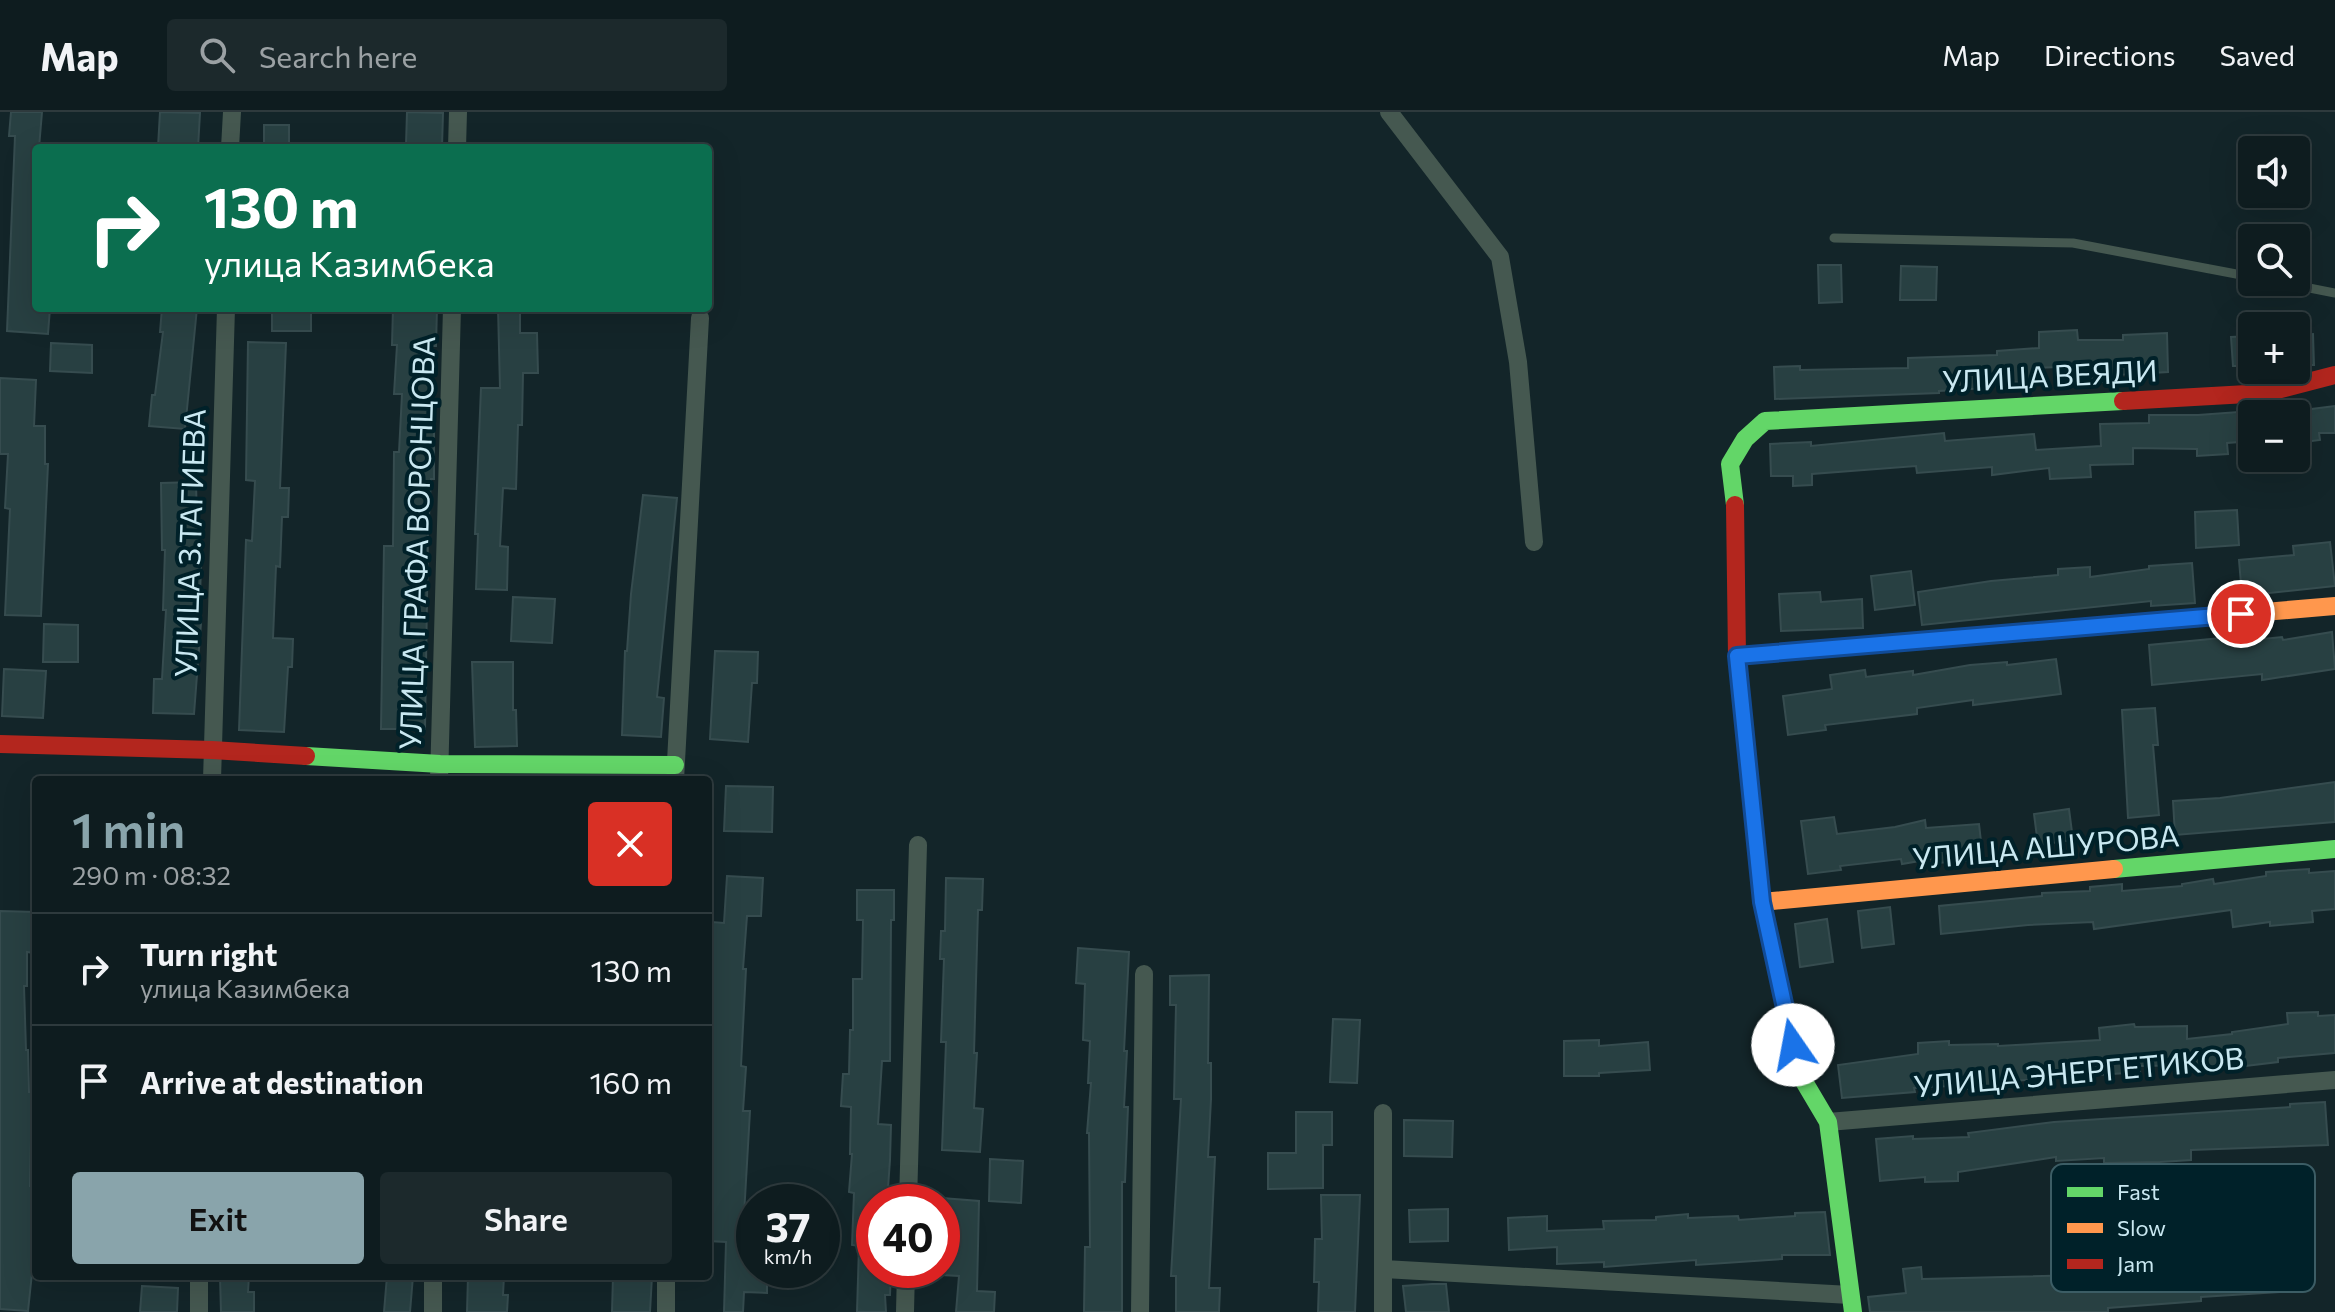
<!DOCTYPE html>
<meta charset="utf-8">
<style>
body{margin:0;font-family:Commissioner,sans-serif;background:#1c292c;color:#f1f3f6;height:100vh;display:flex;flex-direction:column;font-size:30px;white-space:nowrap}
*{box-sizing:border-box;margin:0}
p{font-size:26px;color:#9ba1a4}
.icon{flex:none;width:44px;height:44px;fill:none;stroke:currentColor;stroke-width:2;stroke-linecap:round;stroke-linejoin:round}
.map{position:relative;flex:1;overflow:hidden}
.sheet{position:absolute;left:32px;top:664px;width:680px;height:504px;display:flex;flex-direction:column;background:#0e1c1f;border-radius:8px;box-shadow:0 8px 32px #0002,0 0 0 2px #2e3a3d}
.sheet>*{flex:none}
.top-card{position:absolute;left:32px;top:32px;width:680px;height:168px;border-radius:8px;box-shadow:0 8px 32px #0002,0 0 0 2px #2e3a3d;background:#0b6e4f;color:#fff;overflow:hidden}
.tools{position:absolute;left:2238px;top:24px;display:grid;gap:16px}
.tools a{display:grid;place-items:center;width:72px;height:72px;border-radius:8px;background:#0e1c1f;box-shadow:0 8px 32px #0002,0 0 0 2px #2e3a3d;font-size:40px}
.speed{position:absolute;left:736px;top:1072px;display:flex;gap:16px;font-size:40px;font-weight:700;text-align:center}
.speed>*{display:grid;place-content:center;width:104px;height:104px;border-radius:50%;background:#0e1c1f;box-shadow:0 8px 32px #0002,0 0 0 2px #2e3a3d;line-height:1}
.speed small{font-size:20px;font-weight:400}
.speed .limit{border:12px solid #d22;background:#fff;color:#111}
.pin{position:absolute;display:grid;place-items:center;width:68px;height:68px;color:#fff;margin:-34px;border:4px solid #fff;border-radius:50%;box-shadow:0 2px 8px #0007}
.me{position:absolute;width:88px;margin:-44px;rotate:348deg;stroke-linejoin:round;filter:drop-shadow(0 0 6px #0008)}
.turn{display:flex;align-items:center;gap:28px;height:168px;padding:0 40px;font-size:36px}
.turn .icon{width:104px;height:104px;stroke-width:2.5}
.turn b{display:block;font-size:56px;line-height:68px}
.round{display:grid;place-items:center;flex:none;width:84px;height:84px;border-radius:8px;background:#1c292c}
.summary{display:flex;align-items:center;justify-content:space-between;height:136px;padding:0 40px}
h1{font-size:48px;font-weight:600;line-height:60px;color:#89a4ab}
.cta{display:flex;gap:16px;margin-top:auto;padding:16px 40px}
.cta a{flex:1;height:92px;border-radius:8px;background:#89a4ab;color:#111;font-size:32px;font-weight:600;line-height:92px;text-align:center}
.cta a+a{background:#1c292c;color:#f1f3f6}
ul{padding:0;list-style:none}
li{display:flex;align-items:center;gap:24px;height:112px;padding:0 40px;border-top:2px solid #2e3a3d}
li div{flex:1}
li b{display:block;font-size:30px}
li em{font-style:normal}
header{display:flex;align-items:center;gap:48px;box-sizing:border-box;height:112px;padding:0 40px;background:#0e1c1f;border-bottom:2px solid #2e3a3d}
header strong{font-size:38px}
nav{display:flex;gap:44px;margin-inline-start:auto;font-size:28px}
.search{width:560px;height:72px;background:#1c292c;display:flex;align-items:center;gap:20px;box-sizing:border-box;padding:0 28px;border-radius:8px;color:#9ba1a4;font-size:30px}
.map>svg:first-child{display:block}
.building{fill:#284042;stroke:#364c4f;stroke-width:2}
.lines{fill:none;stroke-linecap:round;stroke-linejoin:round}
.lane{stroke:#455850;stroke-width:9}
.street{stroke:#455850;stroke-width:18}
.fast{stroke:#63d668;stroke-width:18}
.slow{stroke:#ff974d;stroke-width:18}
.jam{stroke:#b3261e;stroke-width:18}
.route-casing{stroke:#114b97;stroke-width:20}
.route{stroke:#1a73e8;stroke-width:14}
.labels{text-anchor:middle;stroke-width:8;stroke-linejoin:round;paint-order:stroke}
.street-label{font-size:30px;fill:#c9e8f1;stroke:#002129}
.key{fill:#002129;stroke:#3c5d65;stroke-width:2}
.key-label{font-size:22px;fill:#c9e8f1}
</style>
<header>
<strong>Map</strong>
<div class="search"><svg class="icon" aria-label="search" viewBox="0 0 24 24"><circle cx="10" cy="10" r="6"/><path d="M15 15l6 6"/></svg>Search here</div>
<nav><a>Map</a><a>Directions</a><a>Saved</a></nav>
</header>
<div class="map">
<svg width="2335" height="1200" viewBox="0 0 2335 1200">
<rect width="100%" height="100%" fill="#132529"/>
<path class="building" d="M11 0H42L39 36H36V196H50L48 222 7 219 15 24H9Z
M160 0 200 1 198 36 158 35Z
M407 0 443 1 442 35 406 33Z
M264 13H289V36H264Z
M1818 153H1841L1842 190 1819 191Z
M1901 154 1937 155 1936 188H1900Z
M162 196H197L185 317 149 314 152 283H155L163 220H160Z
M272 196H311V219H272Z
M393 196H437L436 234H432L429 302H434V367H431L428 423 425 617H381L384 434H393L394 340H399L402 282H394L397 233H392Z
M498 196H520V221H537L538 261H523L522 313H518L516 377 503 376 500 434 508 435 507 478 476 477 478 422H475L481 276H500Z
M2077 218 2078 228H2123V223L2167 221 2168 260 2116 263V270H2086V254L2033 256V269L1986 273V276L1939 279V281L1775 287 1774 255 1800 254V258L1908 256V246L1997 243V239L2039 236V220Z
M2313 222 2314 253H2296V223Z
M2252 224V254H2233L2231 225Z
M248 230 286 231 280 376H289L288 405H282L280 455 276 454 273 526 293 527 292 555H288L284 620 239 618 246 428 252 429 255 369 246 368Z
M51 231 92 233V261L50 259Z
M0 266 36 268 34 314H45V352H48L41 504 5 503 10 397 5 396 8 342H0Z
M2335 294V321H2319L2320 328 2296 331V299Z
M2252 299V329L2227 331 2228 342 2197 344V337L2133 336V352L2090 353 2091 365 2050 367 2049 356 1992 363V355L1917 361 1916 354 1812 362V373L1793 374V364H1771L1770 332 1811 330V334L1944 321 1945 329 2034 322 2036 338 2101 334 2100 312 2149 311V303H2198Z
M196 370 198 455H201L199 511H201L194 602 153 601 154 567H162L166 498H163L165 438H162L161 371Z
M643 383 677 386 657 585 664 586 661 625 622 623 625 539H627L631 482Z
M2237 398 2239 433 2196 436 2195 400Z
M2330 430 2335 474 2242 484 2239 448 2294 443 2293 434Z
M2192 451 2195 491 2151 494V489L1922 513 1918 480 1991 469 2058 463V457L2090 455V465L2149 457V454Z
M1911 459 1915 493 1875 498 1871 464Z
M1820 480 1821 490 1862 487 1863 516 1781 519 1779 482Z
M513 485 555 487 552 531 511 529Z
M44 512 78 513V550H43Z
M2332 520 2335 557 2262 568V562L2152 573 2149 533 2241 524 2242 529 2282 525 2283 528Z
M715 539 758 540 757 571H752L748 630 710 627Z
M2056 547 2061 582 1973 593V588L1917 596V602L1825 613 1826 618 1788 623 1783 584 1832 577 1830 563 1865 558 1866 565 1913 559V563L1970 553 2007 550V553Z
M472 550H513V598H516L517 634 475 635Z
M4 557 46 559 43 606 2 604Z
M2155 596 2158 633H2153L2159 703 2128 706 2122 598Z
M2335 670V710L2175 723 2173 689 2220 686Z
M726 674 773 675 772 720 724 719Z
M2069 697 2073 728 2038 733 2034 702Z
M1834 705 1837 722 1895 715 1925 708 1926 716 1979 712 1983 747 1938 751 1937 746 1902 752 1901 747 1840 754 1841 758 1808 762 1801 709Z
M2309 757V761L2335 759V797L2312 799 2313 810 2270 814V810L2233 815 2231 798 2094 817 2093 810 2028 813 1941 822 1939 794 2042 784V781L2090 779V775L2122 772V779L2182 774V772L2213 767 2214 772 2266 764V760Z
M727 764 763 766 761 804H747L743 857H746L741 954 746 955 743 999H750L742 1138 754 1139V1158H767V1181L744 1180 743 1200H724L726 1130 708 1129V856L712 810 724 811Z
M946 766 983 767 982 798H978L974 941H977L974 996 983 997 980 1040 942 1038 946 930H941L944 847H940L941 819H945Z
M857 778H894V808H891L890 949H882L878 1012 891 1013 890 1048 887 1090H874V1158H891L890 1183H885L886 1200H857L859 1134 852 1133 854 1081 849 1080 852 1042H850L851 995 841 994 843 962H849L850 918H853V867H862L863 808H857Z
M1890 795 1894 832 1862 836 1858 799Z
M0 799 36 800 34 841 27 840V874H24L26 938H28L29 980H32L30 1074H36L35 1161H32L28 1199 0 1197Z
M1827 807 1833 850 1800 855 1795 812Z
M1078 836 1129 840 1124 939H1127L1124 995H1128L1125 1070H1122V1200H1084L1085 1135H1090L1089 1021H1087L1091 971H1088L1090 929 1083 928 1085 872 1076 871Z
M1209 863 1208 951H1211V987L1208 1045H1215L1209 1176H1220L1219 1200H1176V1164H1171L1181 987H1174L1176 893H1170V864Z
M2318 900V904L2335 903V941L2278 946V950L2237 955 2198 958V953L2139 954 2140 960 1998 970 1999 976 1968 977V973L1914 976 1915 980 1842 986 1838 953 1918 942V931L1949 929V933L1998 932V934L2100 928 2099 916 2134 912 2135 915 2187 914V927L2232 922V920L2288 912 2287 901Z
M1333 907 1360 908 1357 971 1330 970Z
M1599 928V934L1648 930 1650 958 1599 961V964H1564V929Z
M2325 990 2328 1033 2191 1038V1048L2160 1050 2104 1051V1046L2056 1049V1045L1958 1060V1069L1925 1070V1065L1880 1069 1876 1027 1913 1024V1027L1969 1025 1968 1021 2054 1010 2290 995V992Z
M1296 1000H1332V1033H1323V1076L1268 1077V1041H1296Z
M1404 1008 1453 1009 1452 1045 1404 1044Z
M990 1047 1023 1049 1021 1091 989 1089Z
M1321 1083H1360L1355 1200H1318L1319 1170H1314L1315 1127H1322Z
M942 1086 979 1089 977 1179 995 1180 994 1200H956L959 1164 942 1163Z
M1448 1097V1129L1410 1130 1409 1098Z
M1825 1100 1830 1143H1782V1147L1696 1153V1148L1604 1155V1150L1557 1152V1135L1509 1138 1508 1106 1547 1104V1119L1604 1117 1603 1109 1656 1108V1105L1688 1102V1106L1738 1104 1739 1108 1795 1104V1101Z
M2290 1131 2294 1179 2201 1185V1189L2108 1196V1200H1870L1868 1185 1906 1181 1903 1157 1921 1155 1922 1167 2123 1162 2122 1152 2165 1148V1146L2214 1143 2213 1134 2243 1133V1135Z
M220 1164H249L248 1180H254V1200H221Z
M387 1164H413L410 1200H384Z
M468 1164H504L503 1183H508L507 1200H467Z
M613 1164H652L650 1200H612Z
M1432 1172H1446L1449 1200H1406L1403 1174Z
M142 1174 178 1176 177 1200H140Z"/>
<g class="lines">
<path class="lane" d="M1834 126 2073 131 2252 165
M2279 170 2335 181"/>
<path class="street" d="M1389 0 1500 145 1518 250 1534 430
M230 36 232 0
M457 36 458 0
M212 668 226 196
M439 668 452 196
M675 668 700 206
M1828 1010 2335 968
M908 1090 918 733
M1384 1157 1850 1183
M199 1200V1164
M433 1200V1164
M666 1200V1164
M905 1200 906 1158
M1140 1200 1144 862
M1383 1200V1001"/>
<path class="fast" d="M1735 393 1730 352 1745 327 1765 309 2123 289
M306 644 440 652 675 653
M1748 653 1762 790 1799 961 1828 1010 1853 1200
M2114 757 2335 737"/>
<path class="slow" d="M1737 544 2335 494
M1762 790 2114 757"/>
<path class="jam" d="M2123 289 2265 281 2335 263
M1735 393 1737 544 1748 653
M0 632 212 638 306 644"/>
</g>
<g class="lines">
<g class="route-casing">
<path id="route" d="M1793 933 1762 790 1737 544 2241 502"/>
</g>
<use href="#route" class="route"/>
</g>
<g class="labels">
<g class="street-label">
<text transform="translate(2050 265) rotate(-3)" y="10">УЛИЦА ВЕЯДИ</text>
<text transform="translate(191 431) rotate(-88)" y="10">УЛИЦА З.ТАГИЕВА</text>
<text transform="translate(418 431) rotate(-88)" y="10">УЛИЦА ГРАФА ВОРОНЦОВА</text>
<text transform="translate(2046 736) rotate(-5)" y="10">УЛИЦА АШУРОВА</text>
<text transform="translate(2079 961) rotate(-5)" y="10">УЛИЦА ЭНЕРГЕТИКОВ</text>
</g>
</g>
<rect x="2051" y="1052" width="264" height="128" rx="12" class="key"/>
<rect x="2067" y="1075" width="36" height="10" fill="#63d668"/>
<rect x="2067" y="1111" width="36" height="10" fill="#ff974d"/>
<rect x="2067" y="1147" width="36" height="10" fill="#b3261e"/>
<g class="key-label">
<text x="2117" y="1088">Fast</text>
<text x="2117" y="1124">Slow</text>
<text x="2117" y="1160">Jam</text>
</g>
</svg>
<div class="tools">
<a><svg class="icon" aria-label="sound" viewBox="0 0 24 24"><path d="M4 9h4l5-4v14l-5-4H4zM17 9q2 3 0 6"/></svg></a>
<a><svg class="icon" aria-label="search" viewBox="0 0 24 24"><circle cx="10" cy="10" r="6"/><path d="M15 15l6 6"/></svg></a>
<a>+</a>
<a>−</a>
</div>
<div class="speed"><div>37<small>km/h</small></div><div class="limit">40</div></div>
<div class="pin" style="left:2241px;top:502px;background:#d93025"><svg class="icon" aria-label="arrive" viewBox="0 0 24 24"><path d="M6 21V4h12l-3 4 3 4H6"/></svg></div>
<svg class="me" style="left:1793px;top:933px" viewBox="-20 -20 40 40"><circle r="19" fill="#fff"/><path d="M0-13L10 11 0 6-10 11z" fill="#1a73e8"/></svg>
<div class="top-card">
<div class="turn"><svg class="icon" aria-label="right" viewBox="0 0 24 24"><path d="M7 20v-9h11M14 6l5 5-5 5"/></svg><div><b>130 m</b>улица Казимбека</div></div>
</div>
<section class="sheet">
<div class="summary"><div><h1>1 min</h1><p>290 m · 08:32</p></div><a class="round" style="background:#d93025;color:#fff"><svg class="icon" aria-label="close" viewBox="0 0 24 24"><path d="M6 6l12 12M18 6L6 18"/></svg></a></div>
<ul>
<li><svg class="icon" aria-label="right" viewBox="0 0 24 24"><path d="M7 20v-9h11M14 6l5 5-5 5"/></svg><div><b>Turn right</b><p>улица Казимбека</p></div><em>130 m</em></li>
<li><svg class="icon" aria-label="arrive" viewBox="0 0 24 24"><path d="M6 21V4h12l-3 4 3 4H6"/></svg><div><b>Arrive at destination</b></div><em>160 m</em></li>
</ul>
<div class="cta"><a>Exit</a><a>Share</a></div>
</section>
</div>
